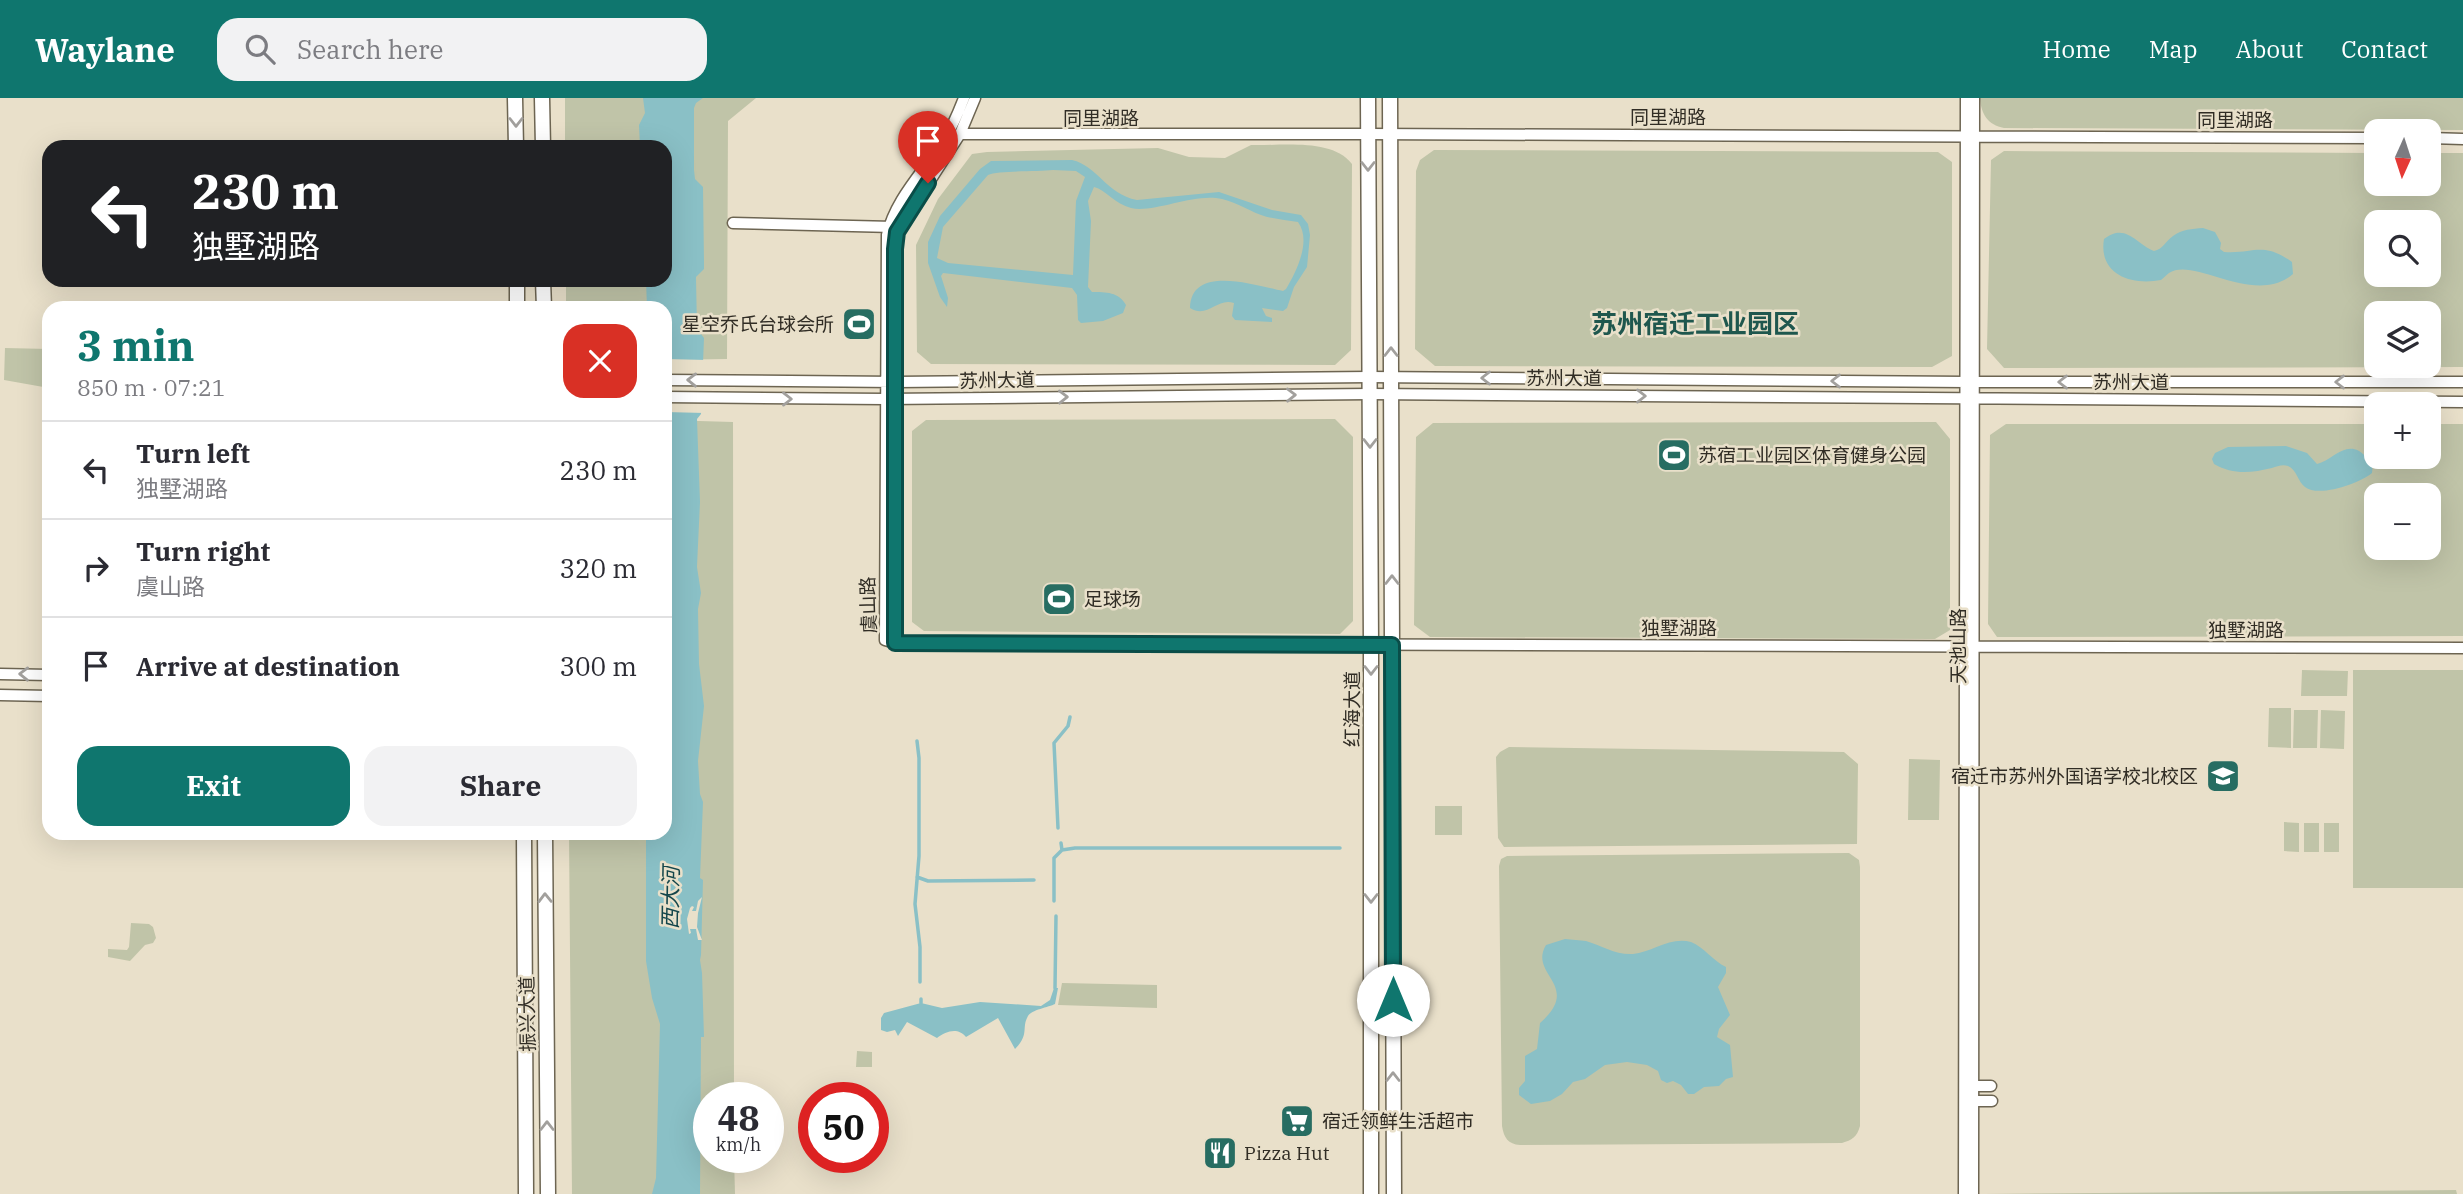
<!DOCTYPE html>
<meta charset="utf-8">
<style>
body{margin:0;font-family:"IBM Plex Serif","Noto Sans SC",serif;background:#f2f2f3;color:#2b2b33;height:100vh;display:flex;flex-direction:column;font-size:26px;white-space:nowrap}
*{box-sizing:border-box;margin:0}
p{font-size:23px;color:#7c7c81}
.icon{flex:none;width:38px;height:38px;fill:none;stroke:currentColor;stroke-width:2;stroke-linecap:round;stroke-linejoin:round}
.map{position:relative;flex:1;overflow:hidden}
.details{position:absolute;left:42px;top:203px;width:630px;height:539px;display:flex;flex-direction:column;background:#fff;border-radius:21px;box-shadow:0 7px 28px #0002}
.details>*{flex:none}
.banner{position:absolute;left:42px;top:42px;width:630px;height:147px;border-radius:21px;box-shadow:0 7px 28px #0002;background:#202124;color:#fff;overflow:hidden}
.needle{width:46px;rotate:183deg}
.buttons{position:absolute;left:2364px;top:21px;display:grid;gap:14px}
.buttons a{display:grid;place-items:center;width:77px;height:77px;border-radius:14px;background:#fff;box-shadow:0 7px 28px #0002;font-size:35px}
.speed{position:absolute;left:693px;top:984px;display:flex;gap:14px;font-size:35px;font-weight:700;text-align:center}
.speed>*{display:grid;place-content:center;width:91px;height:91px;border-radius:50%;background:#fff;box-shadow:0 7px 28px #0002;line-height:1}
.speed small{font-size:18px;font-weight:400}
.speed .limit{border:10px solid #d22;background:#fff;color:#111}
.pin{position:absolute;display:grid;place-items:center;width:60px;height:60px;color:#fff;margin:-72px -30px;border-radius:50% 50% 50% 0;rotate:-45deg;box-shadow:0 0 7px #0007}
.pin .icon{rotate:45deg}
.me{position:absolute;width:77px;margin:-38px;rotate:0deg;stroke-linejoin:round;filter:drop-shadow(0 0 5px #0008)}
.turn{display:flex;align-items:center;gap:24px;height:147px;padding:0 35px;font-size:32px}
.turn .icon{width:91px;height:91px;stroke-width:2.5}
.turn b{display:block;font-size:49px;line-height:60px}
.round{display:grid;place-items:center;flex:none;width:74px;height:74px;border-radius:21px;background:#f2f2f3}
.summary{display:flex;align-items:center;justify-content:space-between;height:119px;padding:0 35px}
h1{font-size:42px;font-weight:700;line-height:52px;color:#0f766e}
.cta{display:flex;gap:14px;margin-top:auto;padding:14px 35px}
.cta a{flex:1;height:80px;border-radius:21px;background:#0f766e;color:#fff;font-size:28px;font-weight:700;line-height:80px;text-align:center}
.cta a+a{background:#f2f2f3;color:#2b2b33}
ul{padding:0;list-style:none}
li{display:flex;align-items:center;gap:21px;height:98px;padding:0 35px;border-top:2px solid #e1e1e2}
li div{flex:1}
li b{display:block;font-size:26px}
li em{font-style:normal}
header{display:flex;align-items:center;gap:42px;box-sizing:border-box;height:98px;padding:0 35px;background:#0f766e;color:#fff}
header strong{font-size:33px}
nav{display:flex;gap:38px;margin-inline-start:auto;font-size:24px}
.search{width:490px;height:63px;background:#f2f2f3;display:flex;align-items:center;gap:18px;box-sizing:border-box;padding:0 24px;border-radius:21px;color:#7c7c81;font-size:26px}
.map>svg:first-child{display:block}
.green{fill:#c0c4a8;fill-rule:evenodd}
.water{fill:#8ac0c6;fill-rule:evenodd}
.pier{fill:#e9e0ca}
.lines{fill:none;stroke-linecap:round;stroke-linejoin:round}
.stream{stroke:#8ac0c6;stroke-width:3.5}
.minor-casing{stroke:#6d6552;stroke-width:13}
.major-casing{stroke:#6d6552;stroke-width:17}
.minor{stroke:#fff;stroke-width:10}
.major{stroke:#fff;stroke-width:14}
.oneway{stroke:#a2a09d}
.route-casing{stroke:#0a4d48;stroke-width:18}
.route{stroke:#0f766e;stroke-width:12}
.labels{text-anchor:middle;stroke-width:5;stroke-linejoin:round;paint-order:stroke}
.street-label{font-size:19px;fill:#312d25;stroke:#e9e0ca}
.poi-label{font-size:19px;fill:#312d25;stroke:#e9e0ca;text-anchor:start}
.water-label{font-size:21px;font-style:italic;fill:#14464b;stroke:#e9e0ca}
.district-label{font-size:26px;font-weight:bold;fill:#1f574e;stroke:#e9e0ca}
</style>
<header>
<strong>Waylane</strong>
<div class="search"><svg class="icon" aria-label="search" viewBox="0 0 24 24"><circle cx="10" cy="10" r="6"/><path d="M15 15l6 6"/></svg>Search here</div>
<nav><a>Home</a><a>Map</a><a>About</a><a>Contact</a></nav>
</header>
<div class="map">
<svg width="2463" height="1096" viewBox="0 0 2463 1096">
<rect width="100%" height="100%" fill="#e9e0ca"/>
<path class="green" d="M565 0H756L728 23 727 261 665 262V210H566V182H665V49H565Z
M1980 0H2463V32L2004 30C1988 27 1981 16 1980 0Z
M1251 47C1282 48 1332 40 1352 66L1351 252 1335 267 931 266 917 254 916 147 938 101 972 56 987 54 1158 50 1189 59 1225 60Z
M1434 52 1938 54 1952 64V258L1932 269 1435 268 1415 251 1416 73 1420 62Z
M2004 53 2376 55V86H2429V55H2463V269L2004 270 1987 251 1991 62ZM2376 124H2429V177H2376ZM2376 215H2429V268H2376Z
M5 250 49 251V290L4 282Z
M1335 321 1353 339V523L1340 536 924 533 912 524V333L926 322Z
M665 322 733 324 734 999H709V1059H734L735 1096H572L569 735H665Z
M1936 324 1950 341V532L1935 541 1430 539 1414 527 1416 339 1433 325Z
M2006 326H2376V359H2429V326H2463V538L1997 539 1988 526 1990 337ZM2376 397H2429V450H2376Z
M2302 572 2348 573 2347 598H2301Z
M2353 572H2463V790H2353Z
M2269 610H2291V650L2268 649Z
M2294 612H2318L2317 650H2293Z
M2321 612 2345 613 2344 651 2320 650Z
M1509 649 1844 654 1858 666 1857 746 1504 749 1498 740 1496 659 1500 654Z
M1909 661 1940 662 1939 722H1908Z
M1435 708H1462V737H1435Z
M2284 724 2299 725V754L2284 753Z
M2304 725H2319V754H2304Z
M2324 725H2339V754H2324Z
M1849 755 1859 762 1860 769V1028C1857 1039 1852 1042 1842 1045L1520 1047C1508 1046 1504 1040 1502 1028L1499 768 1501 761 1507 758Z
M131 825 149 826 153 829 156 840 153 845 145 847 130 863 108 859V851L127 852 129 849Z
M1062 885 1157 887V910L1058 907Z
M857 953 872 954V969H856Z
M2456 1092 2457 1096H1984Z"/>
<path class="water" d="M643 0H703L696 5 694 10V72L695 81 703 89 704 164V171L696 179 697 231 704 240 701 316 697 321 700 404 697 469 701 495 698 511 699 566 704 608 698 663 700 696 703 704 700 780 703 782 701 857 700 862 702 875 704 939H701L700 1096H652L656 1080 660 926 652 900 646 863V735H665V210H647L646 182H665V49H640L639 27 645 15Z
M1072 62C1098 68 1106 96 1137 102L1219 94 1272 112 1301 117 1308 126 1310 137 1307 169 1294 189 1287 210 1283 213 1262 210 1266 218 1272 220V224L1235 222 1232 218 1234 205C1217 199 1208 221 1190 210 1191 165 1257 188 1283 193L1286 191C1296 174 1312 143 1298 124 1286 122 1272 121 1261 117 1245 111 1233 102 1216 100 1190 97 1152 115 1131 110 1115 106 1106 92 1094 89L1088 103 1091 123 1088 189 1092 194C1106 194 1119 194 1126 207L1123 215 1103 223 1081 225 1078 222 1077 197 1072 190 943 175 941 178 948 200 947 209 940 199 928 165V144L940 118 980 71 991 63ZM1053 72 1076 73 1085 79 1076 103 1073 177 948 165 937 160 943 129 988 77C998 72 1038 74 1053 72Z
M2203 130 2215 134 2221 145 2220 151 2224 154C2255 156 2262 143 2292 164L2293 176C2254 209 2194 158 2169 175 2166 177 2164 180 2161 182 2131 188 2098 176 2104 141 2126 124 2136 146 2154 153 2163 151 2165 144 2173 138 2182 131 2192 131 2203 130Z
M2286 348 2307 355 2317 366C2334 362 2348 338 2367 360 2372 365 2373 368 2372 375 2360 385 2319 400 2305 389 2298 384 2297 372 2288 368 2283 366 2277 368 2272 370 2251 375 2233 377 2214 366L2212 361 2215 355 2228 349Z
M1565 841C1572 842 1580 842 1586 843 1603 848 1615 857 1633 856 1652 854 1671 838 1691 844 1704 849 1713 863 1726 869V875L1718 889 1730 917 1719 931 1717 939 1730 947 1733 979 1726 981 1719 988 1704 989 1694 996H1688L1681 987 1673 983 1667 985 1661 982 1658 973 1647 967 1627 964 1605 967 1585 981 1573 984 1562 996 1550 1003 1531 1006 1519 997V990L1525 983V958L1537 951 1540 925C1583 887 1528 877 1546 847Z
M1054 890H1058L1055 906C1049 909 1031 912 1028 918 1021 930 1030 936 1015 951L998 920 966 939C958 929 946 933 937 940L907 924 898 938 895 932 887 934 881 932V920L884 915 921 905 942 910 980 904 1041 908 1050 902Z"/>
<path class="pier" d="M665 261 707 262 705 315 665 314Z
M702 799 698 815 697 829 702 842H698L696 831H690L691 835 689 836 687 821 690 810 692 808 694 809 692 813H696L698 803Z"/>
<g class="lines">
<path class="stream" d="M917 643 919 660V758L915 806 920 849V884
M1058 730 1054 645 1068 628 1070 619
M1061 745 1062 752
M917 779 928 783 1034 782
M1054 803V760L1062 752 1075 750H1340
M1055 890 1056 818
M921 901V905"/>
<g class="minor-casing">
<path id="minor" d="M964 0C959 13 953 28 945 40 925 73 896 99 887 137L885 542 895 545 2463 550
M960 36H1367L2376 40
M2429 40 2463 41
M733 125 893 129
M665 282 897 284 1369 279 1966 284H2463
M665 299 885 301 1370 296 2463 304
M895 545 897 134 960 36 975 0
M0 576 49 577
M0 597 49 598
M1967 988H1991
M1967 1003H1992
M1964 1096 1966 0
M1973 1096 1974 0"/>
</g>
<g class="major-casing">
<path id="major" d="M515 0 516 49
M542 0 543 49
M1368 0 1371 547V1096
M1390 0 1394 1096
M517 182V210
M543 182 544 210
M524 735 526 1096
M545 735 548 1096"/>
</g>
<use href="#minor" class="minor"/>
<use href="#major" class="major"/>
</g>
<defs><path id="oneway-chevron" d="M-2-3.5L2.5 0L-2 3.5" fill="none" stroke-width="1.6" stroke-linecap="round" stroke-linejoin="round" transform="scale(1.75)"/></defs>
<g class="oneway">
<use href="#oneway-chevron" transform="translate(516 24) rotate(90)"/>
<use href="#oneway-chevron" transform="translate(1368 68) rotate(90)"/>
<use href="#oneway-chevron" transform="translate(1391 254) rotate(-90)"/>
<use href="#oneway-chevron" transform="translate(1486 280) rotate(-180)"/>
<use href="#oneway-chevron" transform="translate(692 282) rotate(-179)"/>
<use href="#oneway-chevron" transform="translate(1836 283) rotate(-180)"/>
<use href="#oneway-chevron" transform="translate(2063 284) rotate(180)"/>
<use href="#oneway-chevron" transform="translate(2340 284) rotate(180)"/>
<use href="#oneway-chevron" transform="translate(1291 297) rotate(-1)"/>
<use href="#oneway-chevron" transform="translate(1641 298)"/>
<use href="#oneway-chevron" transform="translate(1063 299) rotate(-1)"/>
<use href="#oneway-chevron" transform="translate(787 301)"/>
<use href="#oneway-chevron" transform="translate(1370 345) rotate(90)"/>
<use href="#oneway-chevron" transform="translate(1392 482) rotate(-90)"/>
<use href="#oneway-chevron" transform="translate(1371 572) rotate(90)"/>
<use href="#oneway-chevron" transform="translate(24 576) rotate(-179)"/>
<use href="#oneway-chevron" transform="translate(545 800) rotate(-91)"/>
<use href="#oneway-chevron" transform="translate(1371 800) rotate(90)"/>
<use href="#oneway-chevron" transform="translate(1393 979) rotate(-90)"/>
<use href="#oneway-chevron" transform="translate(547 1028) rotate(-90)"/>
</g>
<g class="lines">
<g class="route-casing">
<path id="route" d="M928 85 897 134 895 151V545L1392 547 1393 902"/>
</g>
<use href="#route" class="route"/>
</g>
<defs>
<g id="stadium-square" transform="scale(1.75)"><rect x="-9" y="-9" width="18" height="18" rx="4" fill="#276d62" stroke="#e9e0ca"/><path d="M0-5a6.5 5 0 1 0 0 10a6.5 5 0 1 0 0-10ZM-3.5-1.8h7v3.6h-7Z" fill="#fff"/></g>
<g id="school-square" transform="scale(1.75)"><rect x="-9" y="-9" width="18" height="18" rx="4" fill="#276d62" stroke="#e9e0ca"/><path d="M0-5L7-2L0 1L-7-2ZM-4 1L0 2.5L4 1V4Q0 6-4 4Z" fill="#fff"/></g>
<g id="supermarket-square" transform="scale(1.75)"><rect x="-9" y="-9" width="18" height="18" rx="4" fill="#276d62" stroke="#e9e0ca"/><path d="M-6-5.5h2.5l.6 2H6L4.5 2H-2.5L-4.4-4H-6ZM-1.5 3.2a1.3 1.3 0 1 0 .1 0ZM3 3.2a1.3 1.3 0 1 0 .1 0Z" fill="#fff"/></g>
<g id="restaurant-square" transform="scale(1.75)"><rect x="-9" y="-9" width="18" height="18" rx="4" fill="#276d62" stroke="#e9e0ca"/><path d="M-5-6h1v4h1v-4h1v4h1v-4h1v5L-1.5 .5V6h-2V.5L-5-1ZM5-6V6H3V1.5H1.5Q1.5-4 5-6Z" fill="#fff"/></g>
</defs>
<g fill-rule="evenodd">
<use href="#stadium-square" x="859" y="226"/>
<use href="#stadium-square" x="1674" y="357"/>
<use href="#stadium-square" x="1059" y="501"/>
<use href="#school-square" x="2223" y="678"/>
<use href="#supermarket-square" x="1297" y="1023"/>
<use href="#restaurant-square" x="1220" y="1055"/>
</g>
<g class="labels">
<g class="street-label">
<text x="1668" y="26">同里湖路</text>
<text x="1101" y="27">同里湖路</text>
<text x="2235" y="29">同里湖路</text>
<text x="1564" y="287">苏州大道</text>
<text transform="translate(997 282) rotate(-1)" y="7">苏州大道</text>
<text x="2131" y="291">苏州大道</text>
<text transform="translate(868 507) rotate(-92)" y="7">虞山路</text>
<text x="1679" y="537">独墅湖路</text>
<text x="2246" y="539">独墅湖路</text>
<text transform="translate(1958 548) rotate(-90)" y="7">天池山路</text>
<text transform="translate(1352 611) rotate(-90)" y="7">红海大道</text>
<text transform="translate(527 916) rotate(-91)" y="7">振兴大道</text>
</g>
<g class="poi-label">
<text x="834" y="233" text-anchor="end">星空乔氏台球会所</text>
<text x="1698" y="364">苏宿工业园区体育健身公园</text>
<text x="1084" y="508">足球场</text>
<text x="2198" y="685" text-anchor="end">宿迁市苏州外国语学校北校区</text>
<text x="1322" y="1030">宿迁领鲜生活超市</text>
<text x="1244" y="1062">Pizza Hut</text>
</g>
<g class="water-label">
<text transform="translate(671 800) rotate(-89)" y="7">西大河</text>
</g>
<g class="district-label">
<text x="1695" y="235">苏州宿迁工业园区</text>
</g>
</g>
</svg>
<div class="buttons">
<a><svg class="needle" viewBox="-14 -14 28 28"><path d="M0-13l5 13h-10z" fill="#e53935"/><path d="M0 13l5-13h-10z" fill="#7c7c81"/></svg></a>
<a><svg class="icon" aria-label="search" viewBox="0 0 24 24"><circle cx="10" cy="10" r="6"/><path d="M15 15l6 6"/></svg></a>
<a><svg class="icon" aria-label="layers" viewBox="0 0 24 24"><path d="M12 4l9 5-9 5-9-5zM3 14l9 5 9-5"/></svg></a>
<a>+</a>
<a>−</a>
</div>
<div class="speed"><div>48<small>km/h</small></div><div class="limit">50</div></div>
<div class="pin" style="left:928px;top:85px;background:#d93025"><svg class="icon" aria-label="arrive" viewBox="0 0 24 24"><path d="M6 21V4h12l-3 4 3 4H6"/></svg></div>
<svg class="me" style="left:1393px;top:902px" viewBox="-20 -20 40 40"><circle r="19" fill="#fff"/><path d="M0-13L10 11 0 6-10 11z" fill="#0f766e"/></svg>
<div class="banner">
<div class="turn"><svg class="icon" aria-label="left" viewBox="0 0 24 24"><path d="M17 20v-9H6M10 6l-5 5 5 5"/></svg><div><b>230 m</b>独墅湖路</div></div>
</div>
<section class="details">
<div class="summary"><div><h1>3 min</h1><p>850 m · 07:21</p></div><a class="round" style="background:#d93025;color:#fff"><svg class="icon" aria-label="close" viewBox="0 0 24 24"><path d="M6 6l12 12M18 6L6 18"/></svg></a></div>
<ul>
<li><svg class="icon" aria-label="left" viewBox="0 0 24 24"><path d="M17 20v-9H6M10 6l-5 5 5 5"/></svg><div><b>Turn left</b><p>独墅湖路</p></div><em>230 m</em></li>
<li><svg class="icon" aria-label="right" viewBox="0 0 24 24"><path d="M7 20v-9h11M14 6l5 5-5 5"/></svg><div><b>Turn right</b><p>虞山路</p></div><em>320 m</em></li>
<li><svg class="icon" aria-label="arrive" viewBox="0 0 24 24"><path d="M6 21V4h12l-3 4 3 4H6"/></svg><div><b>Arrive at destination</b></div><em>300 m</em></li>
</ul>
<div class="cta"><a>Exit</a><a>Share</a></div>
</section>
</div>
